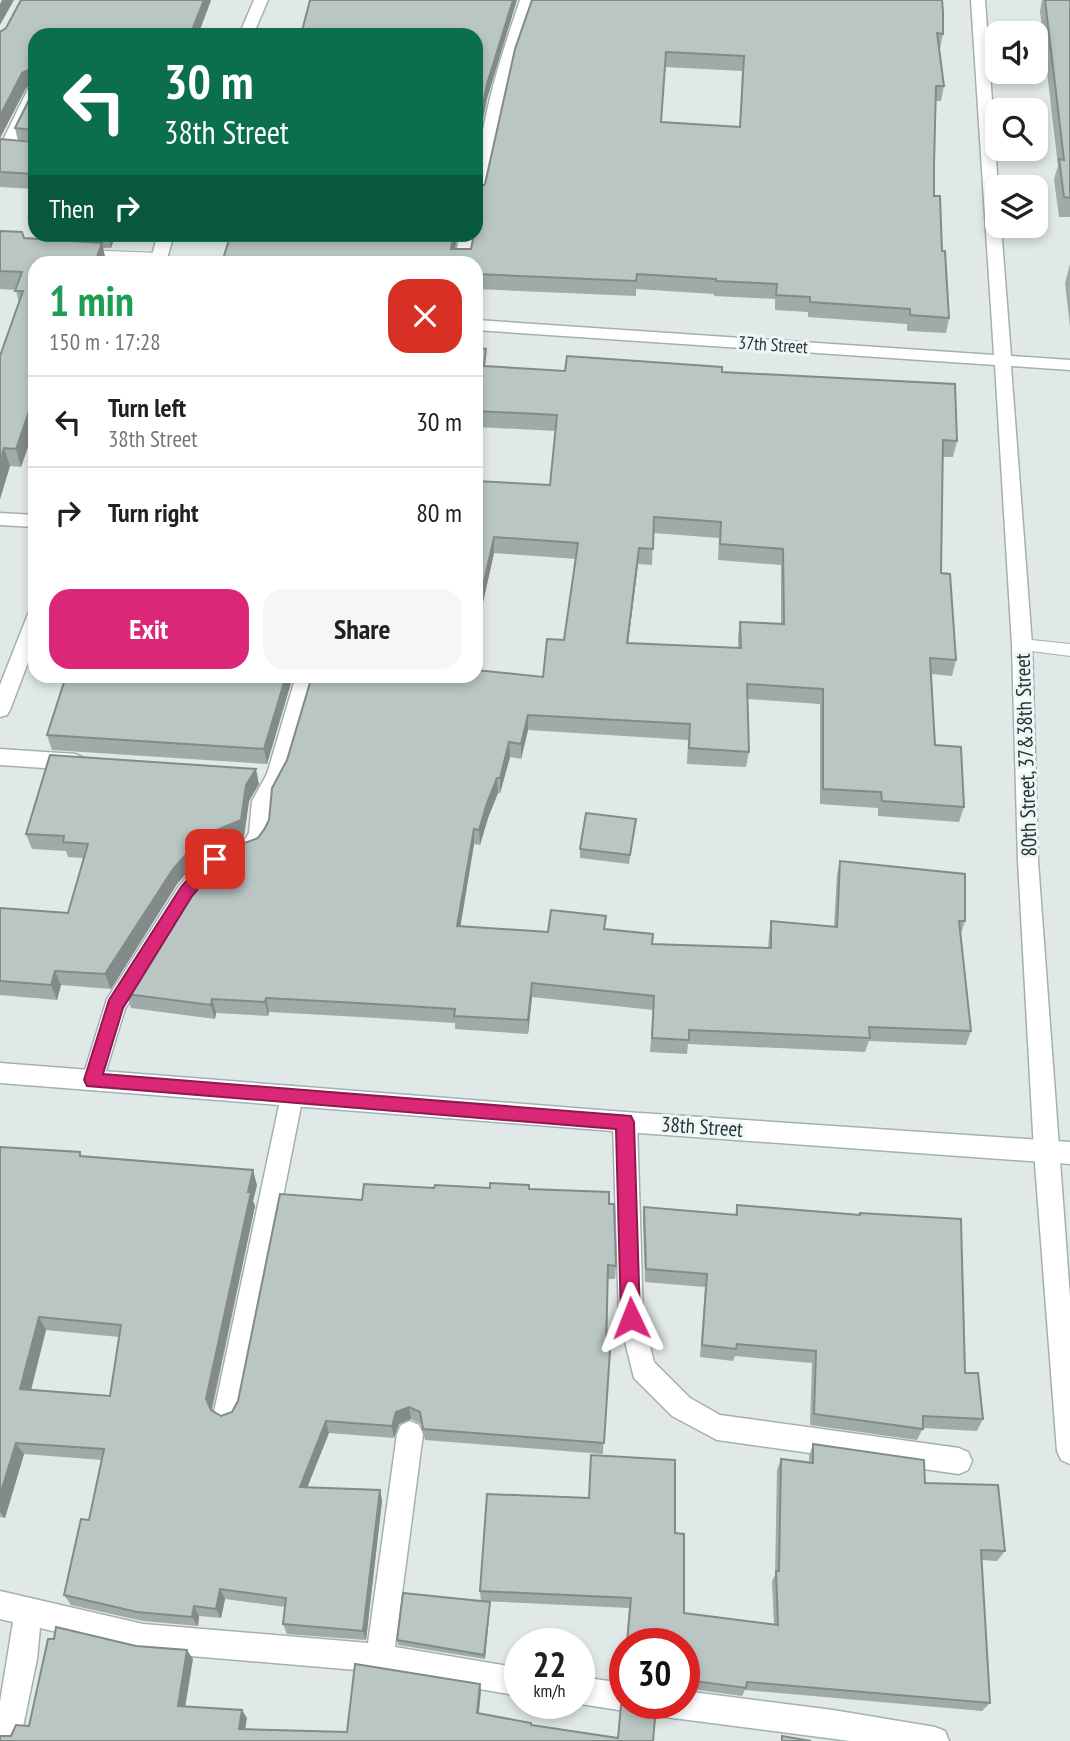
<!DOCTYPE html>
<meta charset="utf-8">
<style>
body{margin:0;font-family:"PT Sans Narrow",sans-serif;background:#f6f6f6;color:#202124;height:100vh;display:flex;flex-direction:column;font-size:26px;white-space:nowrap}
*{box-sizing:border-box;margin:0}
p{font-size:23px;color:#757577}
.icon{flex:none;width:38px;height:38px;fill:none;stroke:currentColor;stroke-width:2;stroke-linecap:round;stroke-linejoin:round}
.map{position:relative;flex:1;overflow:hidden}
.side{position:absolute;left:28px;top:256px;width:455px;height:427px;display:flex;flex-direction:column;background:#fff;border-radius:21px;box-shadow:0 4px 10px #0003}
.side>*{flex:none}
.guide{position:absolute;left:28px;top:28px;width:455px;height:214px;border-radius:21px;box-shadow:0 4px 10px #0003;background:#0b6e4f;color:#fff;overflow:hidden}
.controls{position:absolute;left:985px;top:21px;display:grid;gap:14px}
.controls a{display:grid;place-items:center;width:63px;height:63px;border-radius:14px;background:#fff;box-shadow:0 4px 10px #0003;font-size:35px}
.speed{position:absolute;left:504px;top:1628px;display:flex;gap:14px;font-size:35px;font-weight:700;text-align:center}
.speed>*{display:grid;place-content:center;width:91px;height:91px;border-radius:50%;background:#fff;box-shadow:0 4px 10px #0003;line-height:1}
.speed small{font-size:18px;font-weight:400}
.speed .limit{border:10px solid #d22;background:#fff;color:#111}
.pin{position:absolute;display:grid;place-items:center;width:60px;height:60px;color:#fff;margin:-30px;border-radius:14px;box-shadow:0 4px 10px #0006}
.me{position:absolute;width:77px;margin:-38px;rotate:358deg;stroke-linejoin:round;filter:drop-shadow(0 0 5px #0008)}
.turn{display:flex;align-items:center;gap:24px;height:147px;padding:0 21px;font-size:32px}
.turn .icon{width:91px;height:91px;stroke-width:2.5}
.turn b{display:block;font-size:49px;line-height:60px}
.then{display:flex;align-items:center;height:66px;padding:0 21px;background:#0003;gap:14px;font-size:26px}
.round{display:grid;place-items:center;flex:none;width:74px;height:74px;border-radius:21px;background:#f6f6f6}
.overview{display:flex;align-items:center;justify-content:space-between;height:119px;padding:0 21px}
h1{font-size:42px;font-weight:700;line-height:52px;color:#1e9e55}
.primary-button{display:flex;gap:14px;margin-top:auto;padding:14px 21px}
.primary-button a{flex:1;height:80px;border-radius:21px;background:#db2777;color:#fff;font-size:28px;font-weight:700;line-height:80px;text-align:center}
.primary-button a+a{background:#f6f6f6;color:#202124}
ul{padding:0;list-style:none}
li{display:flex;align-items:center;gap:21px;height:91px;padding:0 21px;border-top:2px solid #e0e0e0}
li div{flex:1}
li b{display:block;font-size:26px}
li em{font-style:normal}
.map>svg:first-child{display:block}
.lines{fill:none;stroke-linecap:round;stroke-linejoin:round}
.lane-casing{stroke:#a4b0af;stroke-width:2}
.street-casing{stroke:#a4b0af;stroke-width:3}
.secondary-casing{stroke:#a1b3b1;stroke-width:3}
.lane{fill:#fff;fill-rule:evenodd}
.street{fill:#fff;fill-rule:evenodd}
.secondary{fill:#fff;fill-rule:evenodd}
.wall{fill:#9faaa9;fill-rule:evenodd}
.shaded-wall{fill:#828b89}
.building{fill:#b9c6c4;stroke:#828b89;stroke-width:2;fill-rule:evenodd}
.route{fill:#db2777;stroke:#8e194d;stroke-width:2}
.labels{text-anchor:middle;stroke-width:6;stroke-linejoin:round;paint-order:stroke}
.far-street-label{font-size:18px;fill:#233737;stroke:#f0f6f5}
.street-label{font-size:21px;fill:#233737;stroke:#f0f6f5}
</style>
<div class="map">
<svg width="1070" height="1741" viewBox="0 0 1070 1741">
<rect width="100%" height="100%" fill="#e0e9e7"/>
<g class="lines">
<g class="lane-casing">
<path id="lane" d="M82 250 159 253 166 257 159 261 77 257V251Z
M1022 639 1070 644V656L1016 649 1014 645 1016 641Z"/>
</g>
<g class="street-casing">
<path id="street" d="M254 0H268L253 35H239Z
M520 0H534L513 63 484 197 476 202C476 132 498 65 520 0Z
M971 0H985L998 187V226H1001L1011 356 1070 360V370L1011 366 1032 645 1038 861 1070 1297V1464L1061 1460 1057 1451 1034 1151 1018 861 1012 645 995 365 476 330V320L994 355Z
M35 85V104L13 149 6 153 1 152 0 146 28 89Z
M158 234H174L166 262H150Z
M460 234H476L470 262H454Z
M0 513 35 515V527L0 525Z
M35 612V644L10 710 7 715 0 717V685L26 619 28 614Z
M296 676H316L287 775 272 802 269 835 266 841 260 850 222 865 193 898 125 1009 101 1087 93 1090 85 1087 82 1080 107 999 179 886 208 853 246 838 249 833 252 801 267 774Z
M0 749 75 754 82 757 85 762 82 767 75 770 0 765Z
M292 1086 300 1089 303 1096 240 1412 236 1421 227 1425 218 1421 214 1412 281 1096 284 1089Z
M625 1112 633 1115 637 1122 643 1318 654 1362 690 1398 720 1415 959 1448 968 1452 972 1461 968 1470 959 1474 717 1440 672 1416 634 1378 619 1318 613 1122 617 1115Z
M410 1421 419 1425 423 1434 395 1647 520 1668V1696L380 1672 143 1652 40 1628 37 1659 20 1741H0V1702L13 1622 0 1619V1591L143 1624 368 1643 397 1434 401 1425Z
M579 1677 625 1683V1703H637L635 1707 625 1711 574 1703H579Z
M684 1691 833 1710 935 1727 945 1731 949 1741H850L665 1717 655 1713 651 1703H684Z"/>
</g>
<g class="secondary-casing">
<path id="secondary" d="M0 1063 625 1112 1070 1142V1164L625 1132 0 1083Z"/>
</g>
<use href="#lane" class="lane"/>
<use href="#street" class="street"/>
<use href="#secondary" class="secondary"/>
</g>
<path class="wall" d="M211 0 198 35H35V189L0 187V139L18 141 15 128 34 90 33 84 26 88 0 138V32Z
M1042 0H1070V217H1059L1054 179 1058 166 1040 11Z
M943 34 940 49 939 48 944 86 941 101H935L934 165V196L949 318 946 333 907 331V324L808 317V312L775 310V299L714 296V294L636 289V296L476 289V262L231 234H458L455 249H471L476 234V189H477L485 184 515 49ZM665 67 742 71 740 127 661 122Z
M0 231 24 238 45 239 44 234H116L111 248H103L106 262H35V427L21 467 10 466 0 499V356L19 304 16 290 0 289Z
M1070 264V327L1065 283Z
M476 348 486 366 565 371 722 372 957 441 953 457H942L941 573 956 660 952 676 931 674 935 745 964 807 959 822 878 816V808L820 804V704L748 699 749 752 746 767 687 764 688 740 528 730 521 759 510 757 500 793H498L488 818 480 845 474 844 460 927 548 932 605 929 652 944 768 948 769 935 771 921 834 926 837 875 840 861 965 921 961 934 971 1031 966 1045 869 1041 865 1052 688 1044 687 1054 650 1052 653 1010 532 997 528 1034 455 1029V1023L360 1017 269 1012 268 1016 216 1013 215 1019 131 1008 126 994 265 828 269 820 287 760 543 677 564 640 576 559 494 553 481 611 476 610V481L550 485 556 431 476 427ZM653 533 719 538 718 560 781 565V623L740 622 738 637V648L628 643 638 564 652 565Z
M66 676H293L267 764 52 750 47 735Z
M259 784 249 801 244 836 206 851 177 884 111 989 61 985 57 1000 0 995V908L68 913 83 858 68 857 66 851 32 849 26 834Z
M636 819 629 864 580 858V849Z
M0 1147 82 1157 257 1185 253 1201 255 1206 212 1411 221 1416 232 1412 362 1200 434 1188 529 1189 609 1204 616 1266 615 1279H607L603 1454 425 1440 421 1424 411 1419 399 1424 394 1438 329 1433 307 1487 380 1490 382 1501 366 1640 287 1634 283 1624 285 1607 225 1599 221 1618 199 1616 198 1626 143 1621 71 1605 64 1595 89 1520 102 1460 24 1454 5 1518 0 1517ZM46 1330 119 1337 110 1396 31 1390Z
M737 1205 860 1215V1213L965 1373 983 1419 977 1431 923 1428 917 1440 810 1425 812 1363 735 1356 733 1361 700 1357 705 1287 645 1282 643 1221 644 1207 735 1215Z
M813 1444 925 1483 1005 1551 997 1561 982 1560 990 1703 982 1711 745 1690 742 1696 684 1688V1643H626L629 1608 481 1601 480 1591 675 1533 684 1613 774 1625 772 1581 775 1575 777 1470 781 1459 809 1462V1456Z
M490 1602 485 1659 398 1645 397 1640Z
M625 1657V1681L623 1680Z"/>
<path class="shaded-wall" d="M2 0H14L0 25V4Z
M204 0H211L198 35H190Z
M513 0H517L487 99 477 150 476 166 477 135 487 84Z
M32 68 35 83 26 88 0 138V116L22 73Z
M108 234H116L111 248Z
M454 234H458L452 262 451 249Z
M102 243 106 261V262H95Z
M35 394V427L21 467 16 449Z
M4 448 10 466 0 499V462Z
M494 537V553L481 611V595Z
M639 548 638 564 626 659 627 643Z
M286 676H293L267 764 264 749Z
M528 715V730L521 759V744Z
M509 742 510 757 500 793V778Z
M256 769 259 784 249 801 244 836 206 851 177 884 111 989 105 974 173 869Z
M497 778 498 793 488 818 480 845 479 830 487 803Z
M474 829V844L458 941 457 926Z
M55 971 61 985 57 1000 51 985Z
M532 983V997L528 1034V1020Z
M266 998 269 1012 268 1016 265 1002Z
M212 999 216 1013 215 1019 211 1005Z
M253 1170 257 1185 253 1201 255 1206 211 1411 206 1399Z
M39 1317 46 1330 28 1402 20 1389Z
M409 1407 411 1419 399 1424 394 1438 392 1426 396 1412Z
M326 1421 329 1433 303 1498 300 1487Z
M16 1443 24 1454 5 1518 0 1512V1495Z
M380 1490 382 1501 366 1640 363 1631Z
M220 1589 225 1599 221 1618 216 1609Z
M490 1602V1607L485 1659 484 1655Z
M194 1606 199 1616 198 1626 192 1617Z
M187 1650 193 1659 184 1714 178 1706Z
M480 1684 481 1692 478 1721 477 1713Z
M242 1710 247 1718 244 1737 239 1729Z"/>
<path class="building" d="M21 0H204L190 35H35V174L0 172V139L33 142V130L15 128 34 90 32 68 22 73 0 116V32L6 28Z
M310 0H513L487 84 477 135 476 145V35H301Z
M532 0H942L943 12V34L937 33 944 86H936L934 165V196H940L942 251H945L949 318 910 315V309L810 302V297L776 295 777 284 716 281V279L637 274 636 281 476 274V262H222L231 234H454L451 249H471L474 234H476L478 217H476V189H477L485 184 515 49ZM666 52 744 56 740 127 661 122Z
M1045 0H1070V198L1064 197 1059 159 1064 160Z
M0 231 22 232 24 238 102 243 95 262H35V394L16 449 4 448 0 462V356L23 291H15L22 272 0 271Z
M476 348 486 349 484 366 565 371 567 356 722 367V372L955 384 957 441 943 440 941 573 950 574 956 660 930 658 935 745 961 747 964 807 882 801 881 792 823 789V689L747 684 749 752 689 748 690 724 528 715 521 744 509 742 500 778H497L487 803 479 830 474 829 457 926 548 932 551 910 606 916 604 929 653 934 652 944 771 948V921L837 927 840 861 965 874V921H959L971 1031 869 1027 870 1038 689 1030V1040L652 1038 654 996 532 983 528 1020 454 1016 455 1009 358 1003 266 998 265 1002 212 999 211 1005 126 994 191 885 220 852 258 838 265 828 269 820 272 788 287 760 312 676H476V670L543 677 547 639 564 640 578 543 494 537 481 595 476 594V481L550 485 557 415 476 411ZM654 517 721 522 720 544 783 549 784 624 740 622 741 648 627 643 639 548 653 549Z
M66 676H286L264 749 47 735Z
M50 755 256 769 246 785 241 820 202 836 173 869 105 974 55 971 51 985 0 981V908L68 913 88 844 63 842 64 836 26 834Z
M586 813 636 819 630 855 580 849Z
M0 1147 80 1152V1156L253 1170 248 1192H251L206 1399 211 1410 221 1416 232 1412 238 1401 280 1194 362 1200 364 1184 434 1188 435 1185 490 1188V1183L529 1185V1189L609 1192V1204H614L616 1266 608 1265 606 1350H610L604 1443 423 1429 420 1412 409 1407 396 1412 392 1426 326 1421 300 1487 380 1490 363 1631 283 1624 286 1598 220 1589 216 1609 194 1606 192 1617 137 1612 64 1595 81 1519 89 1520 104 1449 16 1443 0 1495ZM39 1317 121 1325 110 1396 20 1389Z
M737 1205 860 1215V1213L961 1219 965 1373H978L983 1419 923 1416V1429L814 1414 816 1351 737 1344 736 1349 702 1345 707 1274 646 1269 644 1207 737 1215Z
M813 1444 924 1460 925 1483 998 1485 1005 1551 981 1550 990 1703 747 1682 746 1688 687 1680 684 1689V1643H627L631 1598 480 1591 487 1494 589 1498 591 1455 675 1460V1533L684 1534V1613L778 1625 776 1571H779L781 1459 813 1463Z
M403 1593 490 1602 484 1655 397 1640Z
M56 1627 136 1646 187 1650 178 1706 242 1710 239 1729 347 1732 355 1664 480 1684 477 1713 531 1723V1725L618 1738 621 1705 631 1703H654L656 1707 653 1741H0V1736H11L16 1725 29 1726 48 1639H54Z
M782 1736 811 1741H782Z"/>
<path class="route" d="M215 852 220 854 222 859 220 863 192 896 123 1008 103 1074 631 1116 634 1122 640 1318 637 1325 631 1327 624 1325 621 1318 616 1129 87 1086 84 1080 109 1000 181 887 209 854Z"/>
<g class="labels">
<g class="far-street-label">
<text transform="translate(773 345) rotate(4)" y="6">37th Street</text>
</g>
<g class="street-label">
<text transform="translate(1026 755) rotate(-92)" y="7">80th Street, 37&amp;38th Street</text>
<text transform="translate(702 1127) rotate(4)" y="7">38th Street</text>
</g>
</g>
</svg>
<div class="controls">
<a><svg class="icon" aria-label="sound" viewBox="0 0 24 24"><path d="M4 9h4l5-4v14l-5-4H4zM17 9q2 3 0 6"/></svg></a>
<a><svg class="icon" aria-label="search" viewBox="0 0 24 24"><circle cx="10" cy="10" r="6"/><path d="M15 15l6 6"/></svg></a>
<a><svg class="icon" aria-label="layers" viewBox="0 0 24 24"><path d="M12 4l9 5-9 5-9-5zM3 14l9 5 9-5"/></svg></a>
</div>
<div class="speed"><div>22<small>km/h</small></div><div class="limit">30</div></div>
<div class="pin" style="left:215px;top:859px;background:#d93025"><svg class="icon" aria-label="arrive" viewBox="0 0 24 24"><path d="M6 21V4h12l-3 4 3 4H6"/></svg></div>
<svg class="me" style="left:631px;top:1318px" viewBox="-20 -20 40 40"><path d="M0-17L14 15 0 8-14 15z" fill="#db2777" stroke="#fff" stroke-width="4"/></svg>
<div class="guide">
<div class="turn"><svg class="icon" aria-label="left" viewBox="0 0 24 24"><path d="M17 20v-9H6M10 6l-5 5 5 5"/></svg><div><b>30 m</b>38th Street</div></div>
<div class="then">Then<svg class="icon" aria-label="right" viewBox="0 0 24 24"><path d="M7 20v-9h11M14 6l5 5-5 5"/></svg></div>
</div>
<section class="side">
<div class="overview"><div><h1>1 min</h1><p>150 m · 17:28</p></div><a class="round" style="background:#d93025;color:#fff"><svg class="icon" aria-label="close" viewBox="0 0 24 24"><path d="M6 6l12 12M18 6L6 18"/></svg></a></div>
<ul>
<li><svg class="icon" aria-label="left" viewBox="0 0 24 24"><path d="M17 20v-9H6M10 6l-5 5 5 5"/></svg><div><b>Turn left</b><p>38th Street</p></div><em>30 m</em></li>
<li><svg class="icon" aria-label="right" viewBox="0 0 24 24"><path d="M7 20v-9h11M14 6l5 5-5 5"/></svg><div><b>Turn right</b></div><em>80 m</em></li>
</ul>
<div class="primary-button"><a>Exit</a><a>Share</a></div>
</section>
</div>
